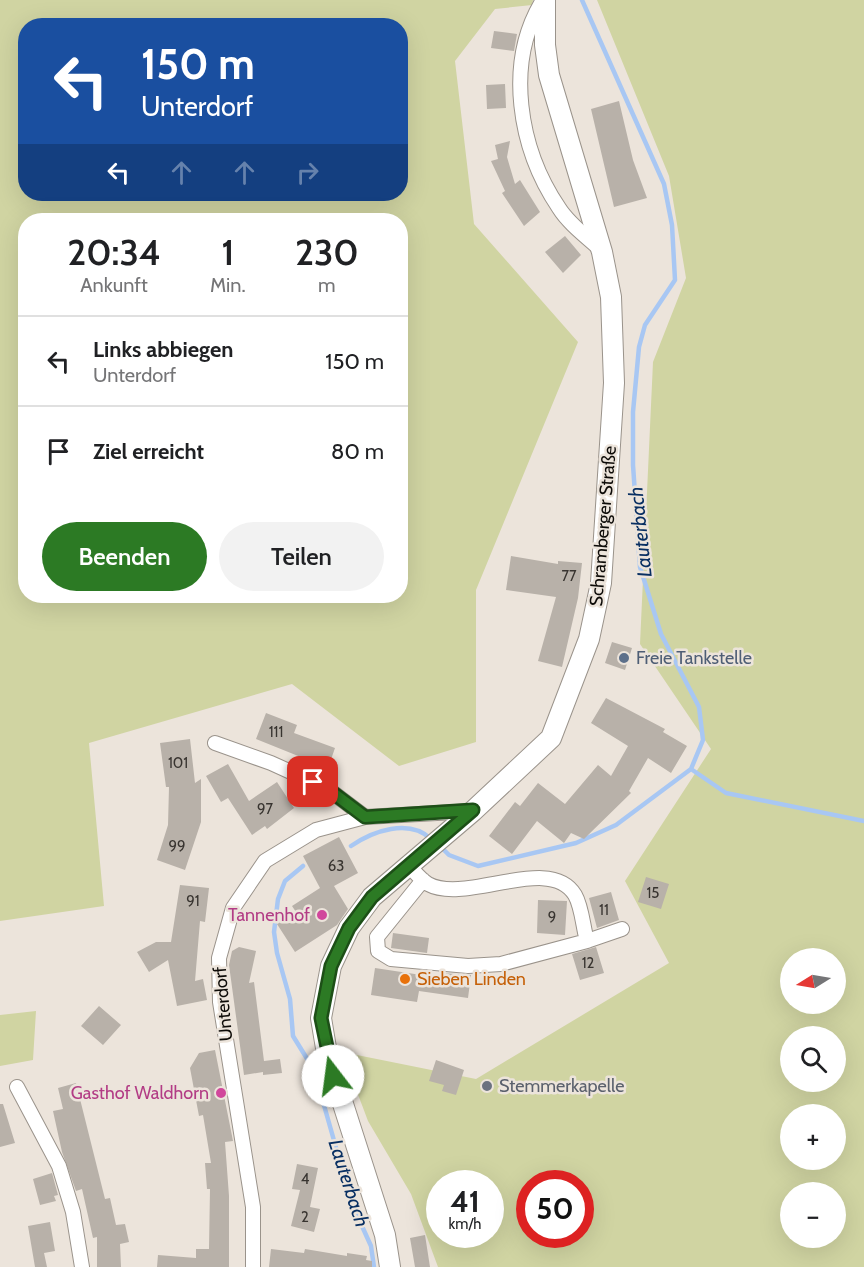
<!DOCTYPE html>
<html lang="de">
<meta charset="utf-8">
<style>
body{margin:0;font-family:Cabin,sans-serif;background:#f2f2f2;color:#202124;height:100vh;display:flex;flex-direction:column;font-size:22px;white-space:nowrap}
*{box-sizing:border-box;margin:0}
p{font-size:20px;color:#757577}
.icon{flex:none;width:33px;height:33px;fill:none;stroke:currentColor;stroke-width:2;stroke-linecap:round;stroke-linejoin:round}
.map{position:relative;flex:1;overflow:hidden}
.sheet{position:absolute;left:18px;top:213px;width:390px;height:390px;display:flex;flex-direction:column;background:#fff;border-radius:24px;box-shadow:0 6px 24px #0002}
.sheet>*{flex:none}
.banner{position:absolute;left:18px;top:18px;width:390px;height:183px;border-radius:24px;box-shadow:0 6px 24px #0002;background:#1a4fa0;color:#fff;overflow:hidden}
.needle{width:39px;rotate:259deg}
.fabs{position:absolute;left:780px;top:948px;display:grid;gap:12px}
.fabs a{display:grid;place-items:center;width:66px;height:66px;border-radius:50%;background:#fff;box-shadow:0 6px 24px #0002;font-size:30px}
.speed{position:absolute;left:426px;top:1170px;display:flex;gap:12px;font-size:30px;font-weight:700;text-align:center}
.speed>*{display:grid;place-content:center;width:78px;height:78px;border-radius:50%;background:#fff;box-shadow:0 6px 24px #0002;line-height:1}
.speed small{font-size:15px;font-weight:400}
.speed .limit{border:9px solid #d22;background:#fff;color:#111}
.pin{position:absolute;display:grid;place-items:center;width:51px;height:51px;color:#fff;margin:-26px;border-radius:12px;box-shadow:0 3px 9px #0006}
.me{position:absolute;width:66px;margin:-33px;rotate:345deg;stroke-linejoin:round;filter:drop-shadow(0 0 4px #0008)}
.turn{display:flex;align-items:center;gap:21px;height:126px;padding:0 24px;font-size:27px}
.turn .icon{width:78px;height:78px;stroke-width:2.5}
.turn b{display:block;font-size:42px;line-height:51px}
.lanes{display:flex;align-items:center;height:57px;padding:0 24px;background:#0003;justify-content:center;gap:30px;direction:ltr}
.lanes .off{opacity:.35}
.eta{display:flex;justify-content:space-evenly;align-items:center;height:102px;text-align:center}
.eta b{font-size:36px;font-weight:600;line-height:42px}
.action{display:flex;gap:12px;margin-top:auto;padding:12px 24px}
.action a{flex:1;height:69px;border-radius:36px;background:#2c7a24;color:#fff;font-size:24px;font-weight:600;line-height:69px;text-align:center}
.action a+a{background:#f2f2f2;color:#202124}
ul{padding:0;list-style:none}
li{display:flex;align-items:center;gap:18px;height:90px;padding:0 24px;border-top:2px solid #e0e0e0}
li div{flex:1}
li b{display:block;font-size:22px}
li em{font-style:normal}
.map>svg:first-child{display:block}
.green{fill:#d0d4a2;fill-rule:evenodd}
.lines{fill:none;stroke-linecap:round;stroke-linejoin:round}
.stream{stroke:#a8c7f3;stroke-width:4.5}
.building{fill:#b8b1a9}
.street-casing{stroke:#9a938b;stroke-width:16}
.secondary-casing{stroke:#9a938b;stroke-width:22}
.street{stroke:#fff;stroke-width:14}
.secondary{stroke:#fff;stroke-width:20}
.route-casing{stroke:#1d4f17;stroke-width:15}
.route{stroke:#2c7a24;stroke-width:10}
.service-dot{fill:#5c6f8a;stroke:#ece4db;stroke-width:2}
.hotel-dot{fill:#d1479c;stroke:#ece4db;stroke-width:2}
.food-dot{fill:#e8710a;stroke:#ece4db;stroke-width:2}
.worship-dot{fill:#6b7280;stroke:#ece4db;stroke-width:2}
.labels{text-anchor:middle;stroke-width:5;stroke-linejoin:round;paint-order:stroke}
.number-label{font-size:15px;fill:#383430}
.street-label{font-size:18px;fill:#0d0b08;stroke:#ece4db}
.service-label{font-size:18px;fill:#4e5e75;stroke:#ece4db;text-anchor:start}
.hotel-label{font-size:18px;fill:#b23c85;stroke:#ece4db;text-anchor:end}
.food-label{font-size:18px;fill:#c56008;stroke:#ece4db;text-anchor:start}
.worship-label{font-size:18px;fill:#5b616d;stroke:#ece4db;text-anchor:start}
.water-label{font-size:20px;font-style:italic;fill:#082f62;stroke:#ece4db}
</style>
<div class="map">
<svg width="864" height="1267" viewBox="0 0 864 1267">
<rect width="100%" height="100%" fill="#ece4db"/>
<path class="green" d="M0 0H533L532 5 495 9 455 61 474 224 578 342 476 590V742L399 766 292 684 89 743 104 906 0 921ZM26 26H400V194H26ZM26 220H400V596H26Z
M597 0H864V1267H438L411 1194 368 1121 342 1052 476 1079 669 963 625 881 711 749 640 644 653 362 686 278 669 176ZM790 958H836V1004H790ZM790 1036H836V1082H790ZM790 1114H836V1160H790ZM440 1184H490V1234H440ZM530 1184H580V1234H530ZM790 1192H836V1238H790Z
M36 1011 33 1060 0 1066V1015Z"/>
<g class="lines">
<path class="stream" d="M691 769 726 793 864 821
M351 846C373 831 409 818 431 839
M440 846 449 855 478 866 576 843 616 825 691 769 703 740 699 707 661 634 640 567 633 465V412L639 347 645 325 675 280 672 225 664 184 582 0
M303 866 285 881 278 899 274 932 277 953 290 999 293 1036 314 1070 352 1204 371 1246 374 1267"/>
</g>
<path class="building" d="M494 31 517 34 514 51 491 48Z
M505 84 506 108 487 109 486 85Z
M619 101 633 160 647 198 614 207 591 109Z
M510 141 507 157 515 184 520 180 540 212 524 226 502 193 505 191 491 161 498 159 495 145Z
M565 236 581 255 563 273 545 252Z
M511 556 558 564V561L582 563 578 598 562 667 538 661 556 597 506 590Z
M612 642 632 648 625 670 605 663Z
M606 698 665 729 663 732 687 746 671 773 648 758 629 791 631 793 584 839 571 833 564 843 537 821 512 854 489 836 515 802 520 806 538 783 565 804 598 765 611 776 628 746 591 723Z
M266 713 297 725 294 733 335 748 328 768 256 739Z
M190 739 195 783 201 779V822L185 870 157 860 168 825 169 787H166L160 743Z
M228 764 249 801 277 782 294 808 267 829 265 826 252 835 228 798 221 802 206 776Z
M339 837 358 873 334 886 348 909 337 925 295 952 277 924 296 912 292 906 320 888 303 856Z
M646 877 669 884 661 909 638 902Z
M180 885 209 888 205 922 200 921 195 981 203 979 207 1000 177 1006 168 960 149 972 137 952 156 942H171Z
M611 892 619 920 597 928 589 898Z
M538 900 567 901 565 935 537 933Z
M393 933 429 938 427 953 391 948Z
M239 947 256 951 249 983 254 982 264 1061 280 1059 282 1073 263 1075V1072L244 1075 229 965 232 951Z
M596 947 604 973 580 980 572 954Z
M375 968 441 978V973L471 975 468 998 419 991 417 1002 371 995Z
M99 1006 121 1025 103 1045 81 1026Z
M215 1050 233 1141 225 1142 229 1196V1267H157L158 1255 196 1258V1249H209L210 1189H207L205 1163H211L203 1115 199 1116 190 1068 199 1053Z
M436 1060 464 1070 456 1095 442 1091 444 1085 429 1081Z
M76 1083 105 1199 110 1198 116 1225 125 1224 129 1242 120 1244 121 1267H97V1237L93 1238 82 1189 76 1191 62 1152 53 1111 63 1109 58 1088Z
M0 1104H3L15 1143 0 1147Z
M297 1164 318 1168 310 1207 320 1209 314 1232 291 1226 300 1190 292 1189Z
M52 1173 58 1195 54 1196 56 1201 40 1205 33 1179Z
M50 1222 55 1251 44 1253 47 1267H35L28 1226Z
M425 1235 430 1267H415L410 1238Z
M271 1249 304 1253 305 1249 347 1256V1253L367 1256 366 1260 372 1261V1267H269Z"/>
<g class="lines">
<g class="street-casing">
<path id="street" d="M543 0C504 63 519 149 559 208 569 224 587 237 601 250
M215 743 271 763 328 789 365 817
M408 865C414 871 421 880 428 884 466 905 550 853 575 895 582 907 583 927 587 941L501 964 468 966 391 959 378 951 377 937 423 880
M587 941 622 929
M17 1087 59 1166 73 1212 82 1267
M253 1267V1207L220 1002 219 958 233 908 265 861 316 830 365 817 473 811"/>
</g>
<g class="secondary-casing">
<path id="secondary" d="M390 1267 385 1235 327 1054 321 1018 331 966 349 928 372 897 473 811 551 738 589 639 601 583 614 383 611 297 602 252 549 75 545 45V0"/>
</g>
<use href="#street" class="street"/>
<use href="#secondary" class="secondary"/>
</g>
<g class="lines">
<g class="route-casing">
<path id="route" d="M313 782 328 789 365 817 473 810 372 897 349 928 331 966 321 1018 333 1076"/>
</g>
<use href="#route" class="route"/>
</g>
<circle class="service-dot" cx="624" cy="658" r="6"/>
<g class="hotel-dot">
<circle cx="322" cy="915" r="6"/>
<circle cx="221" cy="1093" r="6"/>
</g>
<circle class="food-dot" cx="405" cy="979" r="6"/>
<circle class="worship-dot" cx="487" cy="1086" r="6"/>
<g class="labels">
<g class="number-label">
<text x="569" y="581">77</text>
<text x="276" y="737">111</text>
<text x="178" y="768">101</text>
<text x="265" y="814">97</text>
<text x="177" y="851">99</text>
<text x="336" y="871">63</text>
<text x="653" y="898">15</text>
<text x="193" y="906">91</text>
<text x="604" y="915">11</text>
<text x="552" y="922">9</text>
<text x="588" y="968">12</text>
<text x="305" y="1184">4</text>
<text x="305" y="1222">2</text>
</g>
<g class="street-label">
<text transform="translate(603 526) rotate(-85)" y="6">Schramberger Straße</text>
<text transform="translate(223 1004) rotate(-95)" y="6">Unterdorf</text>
</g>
<g class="service-label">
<text x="636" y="664">Freie Tankstelle</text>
</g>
<g class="hotel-label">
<text x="310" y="921">Tannenhof</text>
<text x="209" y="1099">Gasthof Waldhorn</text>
</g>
<g class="food-label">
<text x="417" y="985">Sieben Linden</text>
</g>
<g class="worship-label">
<text x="499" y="1092">Stemmerkapelle</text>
</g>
<g class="water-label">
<text transform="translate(640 532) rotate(-96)" y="7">Lauterbach</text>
<text transform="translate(349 1183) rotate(72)" y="7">Lauterbach</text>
</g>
</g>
</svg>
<div class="fabs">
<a><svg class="needle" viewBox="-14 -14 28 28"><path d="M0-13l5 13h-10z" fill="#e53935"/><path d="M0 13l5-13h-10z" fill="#757577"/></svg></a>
<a><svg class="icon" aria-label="search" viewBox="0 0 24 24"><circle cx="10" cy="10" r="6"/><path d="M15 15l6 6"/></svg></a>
<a>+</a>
<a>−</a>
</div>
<div class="speed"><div>41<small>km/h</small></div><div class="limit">50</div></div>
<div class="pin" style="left:313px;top:782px;background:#d93025"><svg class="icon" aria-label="arrive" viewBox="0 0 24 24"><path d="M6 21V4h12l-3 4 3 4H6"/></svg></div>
<svg class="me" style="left:333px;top:1076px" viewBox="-20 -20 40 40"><circle r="19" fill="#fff"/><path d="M0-13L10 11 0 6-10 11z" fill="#2c7a24"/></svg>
<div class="banner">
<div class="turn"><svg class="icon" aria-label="left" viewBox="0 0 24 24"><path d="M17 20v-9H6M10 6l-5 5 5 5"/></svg><div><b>150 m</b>Unterdorf</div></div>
<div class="lanes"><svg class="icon" aria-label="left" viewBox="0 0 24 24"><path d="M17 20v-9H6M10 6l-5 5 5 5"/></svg><svg class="icon off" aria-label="ahead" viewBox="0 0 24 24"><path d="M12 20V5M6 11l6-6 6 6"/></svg><svg class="icon off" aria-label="ahead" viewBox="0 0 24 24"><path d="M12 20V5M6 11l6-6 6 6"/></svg><svg class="icon off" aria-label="right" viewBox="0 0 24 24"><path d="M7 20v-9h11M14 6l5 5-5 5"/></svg></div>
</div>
<section class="sheet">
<div class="eta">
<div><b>20:34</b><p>Ankunft</p></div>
<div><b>1</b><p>Min.</p></div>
<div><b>230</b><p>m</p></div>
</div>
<ul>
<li><svg class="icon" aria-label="left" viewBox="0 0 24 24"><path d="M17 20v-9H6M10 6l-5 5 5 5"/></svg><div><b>Links abbiegen</b><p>Unterdorf</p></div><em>150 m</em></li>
<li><svg class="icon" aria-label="arrive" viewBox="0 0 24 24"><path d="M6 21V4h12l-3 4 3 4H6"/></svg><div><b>Ziel erreicht</b></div><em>80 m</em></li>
</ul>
<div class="action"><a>Beenden</a><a>Teilen</a></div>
</section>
</div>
